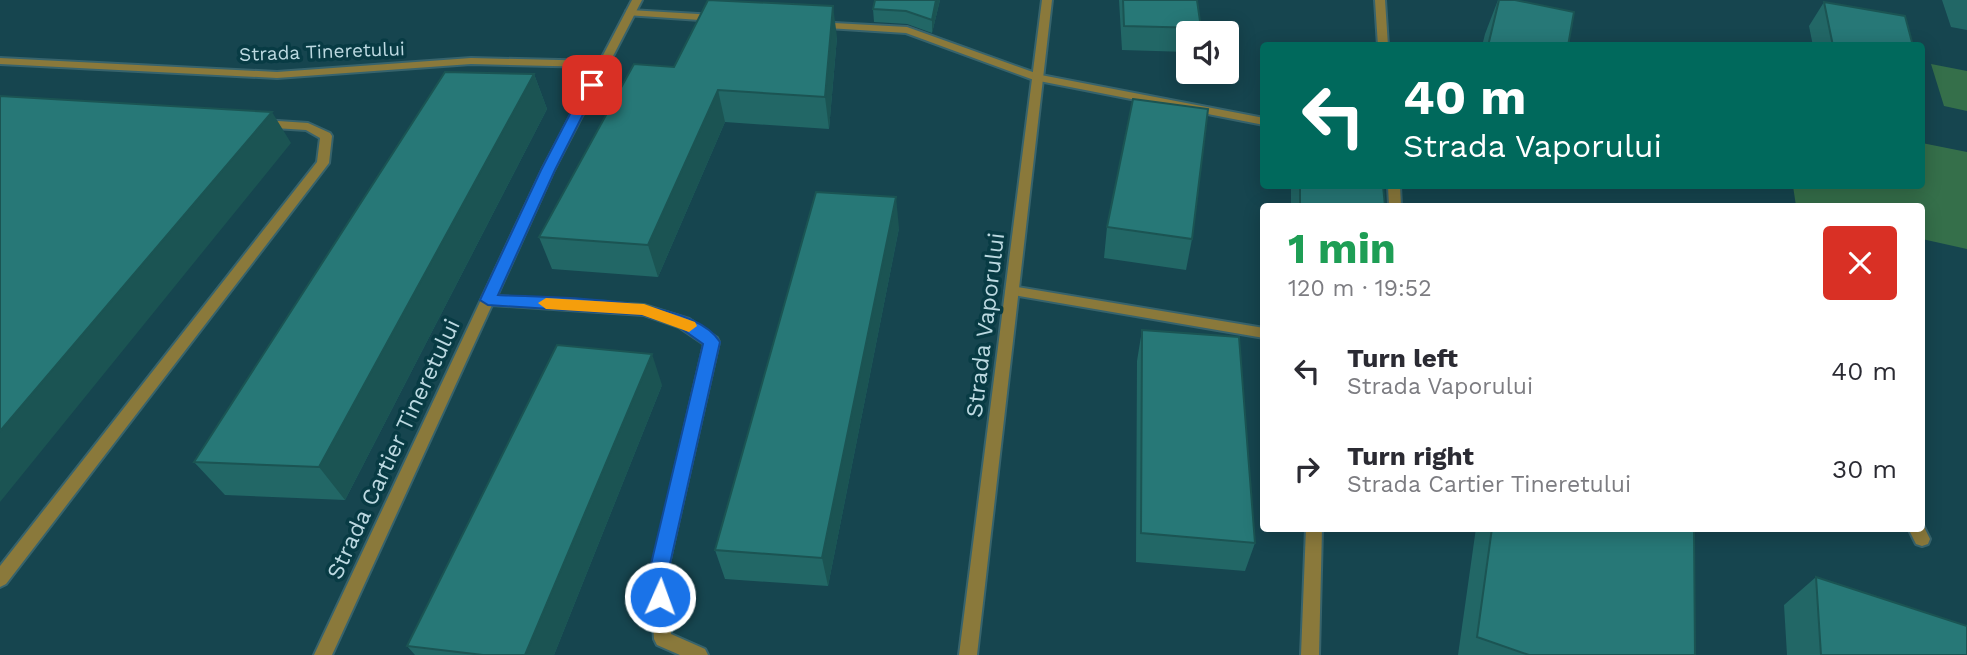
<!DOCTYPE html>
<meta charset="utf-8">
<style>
body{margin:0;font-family:"Work Sans",sans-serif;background:#f7f7f7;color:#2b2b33;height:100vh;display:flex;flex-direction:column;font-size:26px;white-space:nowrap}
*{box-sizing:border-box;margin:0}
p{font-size:23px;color:#7c7c81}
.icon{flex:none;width:38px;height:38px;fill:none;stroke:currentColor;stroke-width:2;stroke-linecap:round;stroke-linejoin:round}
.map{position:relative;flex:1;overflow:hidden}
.side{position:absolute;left:1260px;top:203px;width:665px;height:329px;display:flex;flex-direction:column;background:#fff;border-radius:7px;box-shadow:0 4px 18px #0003}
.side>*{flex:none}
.banner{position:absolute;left:1260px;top:42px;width:665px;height:147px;border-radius:7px;box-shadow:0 4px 18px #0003;background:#00695c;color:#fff;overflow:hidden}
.buttons{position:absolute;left:1176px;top:21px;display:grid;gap:14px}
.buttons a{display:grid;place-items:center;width:63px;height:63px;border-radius:7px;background:#fff;box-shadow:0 4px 18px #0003;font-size:35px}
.pin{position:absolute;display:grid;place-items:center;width:60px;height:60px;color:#fff;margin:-30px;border-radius:14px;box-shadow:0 4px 10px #0006}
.me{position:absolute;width:77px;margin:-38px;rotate:2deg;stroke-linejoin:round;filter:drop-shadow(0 0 5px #0008)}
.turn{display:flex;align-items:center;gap:24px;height:147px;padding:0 28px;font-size:32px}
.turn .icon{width:91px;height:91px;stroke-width:2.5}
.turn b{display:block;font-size:49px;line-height:60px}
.round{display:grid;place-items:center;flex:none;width:74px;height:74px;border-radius:7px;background:#f7f7f7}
.headline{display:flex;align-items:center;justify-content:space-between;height:119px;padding:0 28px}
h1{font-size:42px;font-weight:700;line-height:52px;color:#1e9e55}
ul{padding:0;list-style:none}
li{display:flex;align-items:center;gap:21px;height:98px;padding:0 28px}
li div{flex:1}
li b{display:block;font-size:26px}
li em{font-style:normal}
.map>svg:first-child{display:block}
.green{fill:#356f4a}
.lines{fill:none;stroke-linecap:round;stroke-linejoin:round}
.lane-casing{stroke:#37636c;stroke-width:4}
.street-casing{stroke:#37636c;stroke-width:4}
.lane{fill:#8a793b;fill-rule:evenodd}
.street{fill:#8a793b;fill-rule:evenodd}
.wall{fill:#226766}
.shaded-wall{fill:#1b5453}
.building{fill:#277877;stroke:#1b5453;stroke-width:2}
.route{fill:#1a73e8;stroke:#114b97;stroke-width:2}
.slow{fill:#f59e0b}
.labels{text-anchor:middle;stroke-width:7;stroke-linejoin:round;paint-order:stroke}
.far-street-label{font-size:19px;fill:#bcd9e1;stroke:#083b44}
.street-label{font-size:23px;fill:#bcd9e1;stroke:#083b44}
</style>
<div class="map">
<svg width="1967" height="655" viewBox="0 0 1967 655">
<rect width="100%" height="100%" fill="#16454f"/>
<path class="green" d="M1931 64 1967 71V111L1944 106Z
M1922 143 1967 152V249L1922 239V206H1796L1793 186H1922Z"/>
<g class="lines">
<g class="lane-casing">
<path id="lane" d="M1375 0H1385L1388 46H1378Z
M630 10 715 15 720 18 715 21 626 15V11Z
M816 22 907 27 1041 75 1264 118V125L1034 80 906 33 812 27 811 25Z
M263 120 308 123 330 133 332 136 329 163 6 584 0 587V566L317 162 320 138 306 130 259 127 257 124Z
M1388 186H1400L1401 206H1389Z
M1012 286 1264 328V338L1007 294 1005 291Z
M1922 523 1930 539 1928 544 1922 546 1916 544 1908 528H1922Z
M1306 528H1322L1319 655H1301Z"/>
</g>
<g class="street-casing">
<path id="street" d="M632 0H642L554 170 497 296 644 305 689 319 717 338 719 342 666 577 671 634 705 649 708 655H680L657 645 654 639 650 577 704 344 679 327 644 315 492 305 332 655H314L542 170 596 67 471 64 277 78 0 64V58L277 72 471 58 600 61Z
M1042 0H1052L977 655H959Z"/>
</g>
<use href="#lane" class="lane"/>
<use href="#street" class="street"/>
</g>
<path class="wall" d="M875 0H940L932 33 907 24 874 22 873 9Z
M1119 0H1197L1201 28 1200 33H1188V52L1122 50Z
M1498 0 1568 46H1482L1485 34Z
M1942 0H1967V30L1951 27Z
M1824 2 1913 46H1813L1809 26Z
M837 37 829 129 725 122 658 277 552 269 539 237 674 67Z
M534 74 547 109 345 500 225 495 194 462Z
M1291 186H1383L1385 206H1291Z
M1107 227 1192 239 1186 270 1104 258Z
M899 228 828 586 725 579 715 550Z
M1142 330 1255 543 1245 571 1136 562 1137 361Z
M662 385 554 655H415L407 646Z
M1476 528H1694L1695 655H1458Z
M1816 577 1967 655H1787L1784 605Z"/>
<path class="shaded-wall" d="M936 0H940L932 33V20Z
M833 6 837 37 829 129 825 97Z
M534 74 547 109 345 500 319 467Z
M718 90 725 122 658 277 648 245Z
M272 112 291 143 0 502V431Z
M896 197 899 228 828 586 822 558Z
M652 354 662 385 554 655H525Z"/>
<path class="building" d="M708 0 833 6 825 97 718 90 648 245 539 237 634 64 674 67Z
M875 0H936L932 20 906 11 873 9Z
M1123 0H1197L1201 28 1124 26Z
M1499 0H1515L1574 12 1568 46H1488Z
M1824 2 1905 16 1913 46H1833Z
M445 72 534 74 319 467 194 462Z
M0 96 272 112 0 431Z
M1133 99 1208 109 1192 239 1107 227Z
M1300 186H1383L1385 206H1300Z
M816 192 896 197 822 558 715 550Z
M1142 330 1239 337 1255 543 1141 533Z
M557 345 652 354 525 655H483L407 646Z
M1492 528H1694L1695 655H1529L1477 637Z
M1816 577 1967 626V655H1821Z"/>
<path class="route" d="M592 81 598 85 555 170 498 295C549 298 691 295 720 342L667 577 669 597 666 604 660 606 653 604 648 577 703 344 679 327 643 315 488 305 480 300 541 170 585 85Z"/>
<path class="slow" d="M546 298 644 304 695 322 697 326 689 332 642 315 546 309 538 303Z"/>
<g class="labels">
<g class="far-street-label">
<text transform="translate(322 51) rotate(-2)" y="7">Strada Tineretului</text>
</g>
<g class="street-label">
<text transform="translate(985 325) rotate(-83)" y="8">Strada Vaporului</text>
<text transform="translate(393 449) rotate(-65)" y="8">Strada Cartier Tineretului</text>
</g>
</g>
</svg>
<div class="buttons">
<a><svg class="icon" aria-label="sound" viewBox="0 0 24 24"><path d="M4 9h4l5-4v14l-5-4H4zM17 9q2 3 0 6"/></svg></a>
</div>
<div class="pin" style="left:592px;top:85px;background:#d93025"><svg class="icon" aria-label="arrive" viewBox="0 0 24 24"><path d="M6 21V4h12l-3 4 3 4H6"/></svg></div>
<svg class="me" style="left:660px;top:597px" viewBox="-20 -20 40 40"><circle r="17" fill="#1a73e8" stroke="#fff" stroke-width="3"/><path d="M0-11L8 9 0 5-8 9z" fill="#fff"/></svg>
<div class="banner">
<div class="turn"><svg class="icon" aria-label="left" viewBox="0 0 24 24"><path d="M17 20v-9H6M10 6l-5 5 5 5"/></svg><div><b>40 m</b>Strada Vaporului</div></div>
</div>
<section class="side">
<div class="headline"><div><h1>1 min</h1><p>120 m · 19:52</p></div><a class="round" style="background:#d93025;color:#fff"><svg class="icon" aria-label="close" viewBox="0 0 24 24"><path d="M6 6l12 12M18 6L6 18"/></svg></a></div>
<ul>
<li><svg class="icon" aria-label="left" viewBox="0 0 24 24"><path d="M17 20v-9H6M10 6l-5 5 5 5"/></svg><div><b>Turn left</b><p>Strada Vaporului</p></div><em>40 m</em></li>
<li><svg class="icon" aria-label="right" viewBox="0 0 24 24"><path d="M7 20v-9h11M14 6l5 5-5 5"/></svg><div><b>Turn right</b><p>Strada Cartier Tineretului</p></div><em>30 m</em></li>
</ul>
</section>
</div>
